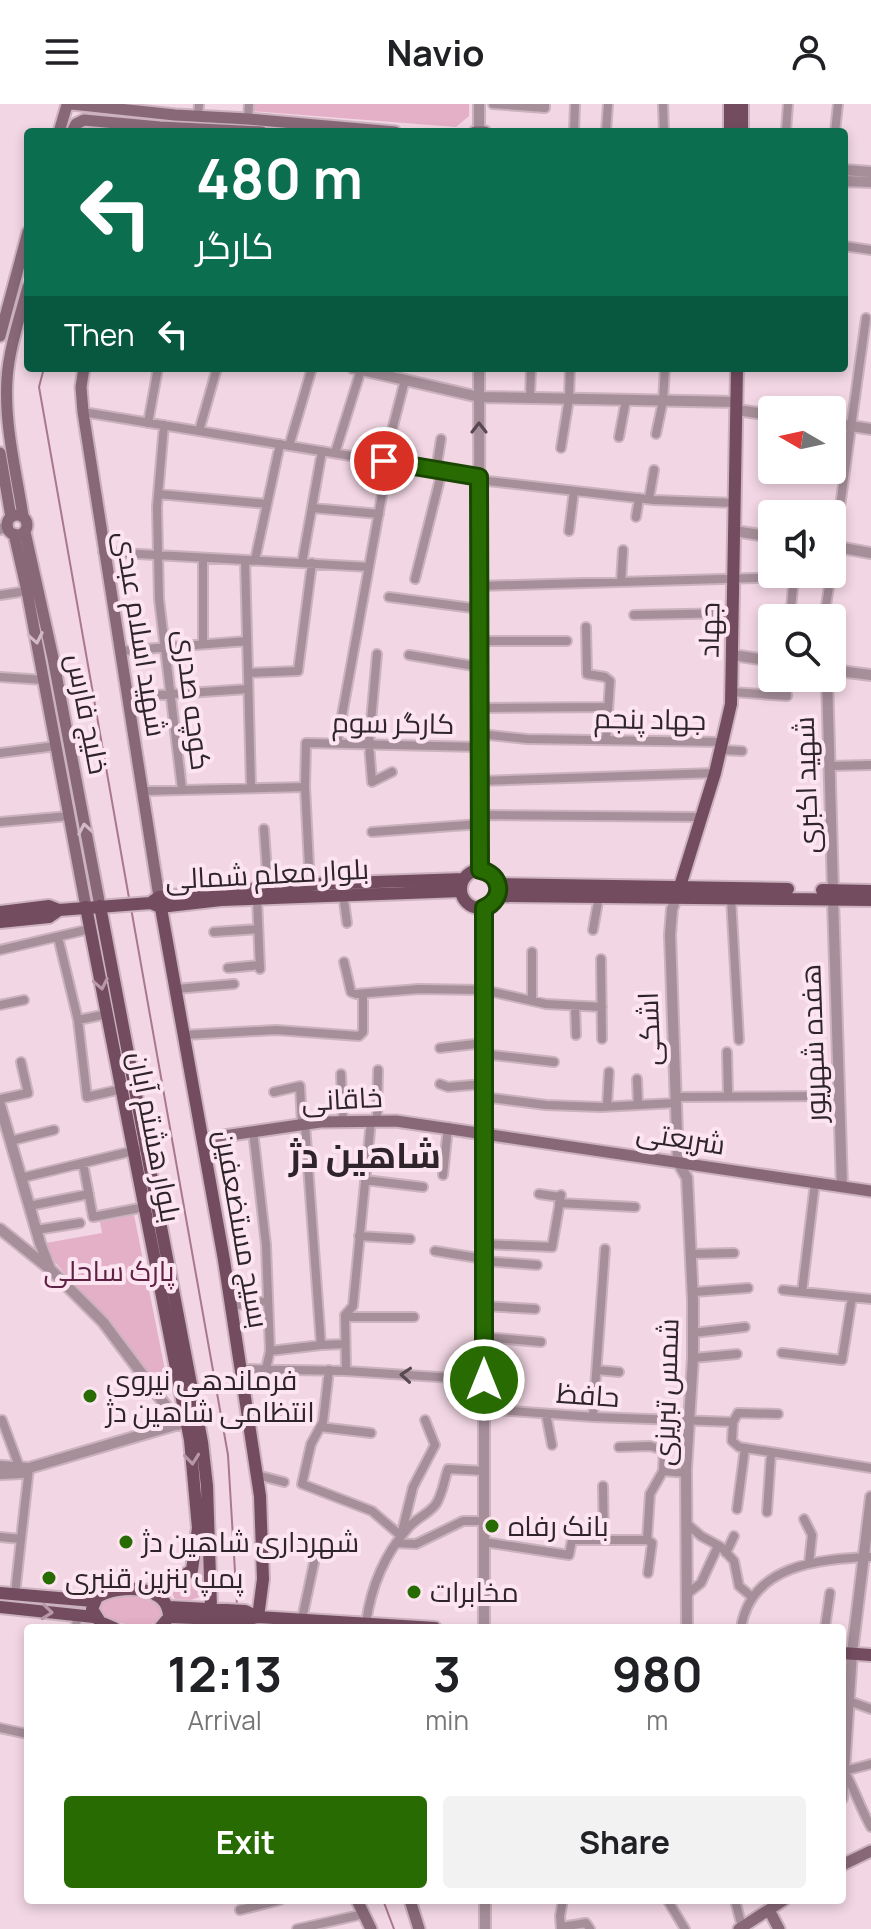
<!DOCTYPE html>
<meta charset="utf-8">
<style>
body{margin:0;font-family:Manrope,Cairo,sans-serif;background:#f2f2f2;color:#202124;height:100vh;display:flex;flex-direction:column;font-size:30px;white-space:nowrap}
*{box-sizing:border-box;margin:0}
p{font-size:26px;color:#757577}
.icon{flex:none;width:44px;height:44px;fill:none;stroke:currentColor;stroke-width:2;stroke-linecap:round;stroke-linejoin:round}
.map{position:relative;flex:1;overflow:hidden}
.details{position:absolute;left:24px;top:1520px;width:822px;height:280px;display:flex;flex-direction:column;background:#fff;border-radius:8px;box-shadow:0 4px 12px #0003}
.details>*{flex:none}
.guide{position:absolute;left:24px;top:24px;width:824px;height:244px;border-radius:8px;box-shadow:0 4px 12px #0003;background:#0b6e4f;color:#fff;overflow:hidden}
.needle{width:52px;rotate:279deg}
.buttons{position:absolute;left:758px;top:292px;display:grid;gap:16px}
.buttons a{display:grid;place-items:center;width:88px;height:88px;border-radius:8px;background:#fff;box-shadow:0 4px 12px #0003;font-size:40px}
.pin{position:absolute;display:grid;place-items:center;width:68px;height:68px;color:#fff;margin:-34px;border:4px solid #fff;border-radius:50%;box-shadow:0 2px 8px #0007}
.me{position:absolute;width:88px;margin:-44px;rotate:0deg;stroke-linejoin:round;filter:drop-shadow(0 0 6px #0008)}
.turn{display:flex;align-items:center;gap:28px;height:168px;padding:0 40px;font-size:36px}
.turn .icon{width:104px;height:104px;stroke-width:2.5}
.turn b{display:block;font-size:56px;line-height:68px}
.then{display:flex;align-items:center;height:76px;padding:0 40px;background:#0003;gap:16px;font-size:30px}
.eta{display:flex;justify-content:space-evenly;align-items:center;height:136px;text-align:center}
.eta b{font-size:48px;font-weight:700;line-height:56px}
.cta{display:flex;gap:16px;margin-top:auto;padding:16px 40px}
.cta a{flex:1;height:92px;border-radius:8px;background:#276b02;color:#fff;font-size:32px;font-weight:700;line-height:92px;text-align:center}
.cta a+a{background:#f2f2f2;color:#202124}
header{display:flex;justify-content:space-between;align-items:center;height:104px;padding:0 40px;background:#fff;font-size:36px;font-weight:700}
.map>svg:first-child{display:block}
.green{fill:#e4b0c8}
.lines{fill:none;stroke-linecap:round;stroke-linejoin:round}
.stream{stroke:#a9778f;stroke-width:2}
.minor-casing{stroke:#cbb2be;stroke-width:12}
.tertiary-casing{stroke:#cbb2be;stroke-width:14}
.secondary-casing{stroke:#cbb2be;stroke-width:15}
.primary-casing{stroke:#cbb2be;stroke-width:16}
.minor{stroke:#a68f99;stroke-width:8}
.tertiary{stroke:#a68f99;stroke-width:10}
.secondary{stroke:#886877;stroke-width:11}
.primary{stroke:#734c5f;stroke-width:12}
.oneway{stroke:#584950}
.oneway2{stroke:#d3b9c6}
.oneway3{stroke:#b898a8}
.route-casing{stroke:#194601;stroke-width:20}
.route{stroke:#276b02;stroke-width:14}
.poi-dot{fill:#276b02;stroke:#fce5f0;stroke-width:3}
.labels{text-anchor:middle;stroke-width:8;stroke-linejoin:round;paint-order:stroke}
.street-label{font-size:28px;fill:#2e2429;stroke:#fce5f0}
.park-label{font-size:28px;fill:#5f2144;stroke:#fce5f0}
.poi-label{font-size:28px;fill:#2e2429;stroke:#fce5f0;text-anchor:start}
.district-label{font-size:36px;font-weight:bold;fill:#2e2429;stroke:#fce5f0}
</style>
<header><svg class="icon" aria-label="menu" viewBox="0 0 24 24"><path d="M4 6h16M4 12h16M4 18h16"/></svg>Navio<svg class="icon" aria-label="person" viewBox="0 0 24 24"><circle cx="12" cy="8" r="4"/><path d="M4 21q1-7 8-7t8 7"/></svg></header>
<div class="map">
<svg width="871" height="1825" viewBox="0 0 871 1825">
<rect width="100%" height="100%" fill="#f2d6e3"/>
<path class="green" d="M250 0H469V12L456 23 250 7Z
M134 1111 169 1286 156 1277 48 1150 46 1139 102 1129 100 1118Z
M202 1454V1492L191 1496 175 1495 171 1487C189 1480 196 1472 202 1454Z
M117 1491H136L162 1502 164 1509 160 1517C138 1526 115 1521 97 1506L102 1496Z"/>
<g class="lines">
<path class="stream" d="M44 264 39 283 129 794
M131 804 228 1351 237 1501
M383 1796 394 1825"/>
<g class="minor-casing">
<path id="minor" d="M493 0 545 4V0
M663 0 664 28
M198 12 199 0
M248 15 249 0
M574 28 575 0
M606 28 608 0
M786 28 788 0
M835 28 838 0
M844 142 871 146
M530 294 531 264
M83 308 479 373
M148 319 158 264
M164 321 157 403 159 495 182 685
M199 327 217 264
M656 330 663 297 665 264
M619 333 626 296
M289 342 312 264
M561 344 569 295 570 264
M335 349 361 266
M384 357 405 276
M436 366 441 335
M479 376 654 396 735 399
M158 390 267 400
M649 395 654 366
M312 404 379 410
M636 413 639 394
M569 427 574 387
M103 448 369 463
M245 456 251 683
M255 456 280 340
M302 459 322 347
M832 461 866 214
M415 475 442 367
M621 478 623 446
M479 482 794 473 790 514
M0 491 27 487
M389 493 480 505
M634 511 734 509
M824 514 831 470
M586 523 587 570 605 573 610 577 606 636
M479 537H567
M203 540V454
M119 547 247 537
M377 550 369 640 372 678 392 668
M409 551 480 563
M248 569 298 567 312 459
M0 573 44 576
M732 588 787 592 785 574
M127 593 248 585
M479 604 608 603
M480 630 527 635 723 638
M337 639 388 358
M722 646 742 647
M0 649 56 642
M829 662 871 661
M480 677 715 669
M142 687 305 683
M480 711 702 713
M0 718 69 712
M264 725 268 783
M372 728 480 720
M310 781 305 683 306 639 480 643
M343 790 347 819
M731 793 739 936
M257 794 260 865
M593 826 599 792
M214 828 258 825
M58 833 78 916 87 993 122 985
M0 846 90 825
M601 855 602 935
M344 858 351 888 356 890 419 885 484 886 546 900 602 903
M228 864 260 861
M176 885 234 880
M532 897V848
M0 901 24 896
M575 902 576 931
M78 916 107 910
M184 931 276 926 359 932 363 928V890
M440 944 484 939
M727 948 728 991
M484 950 554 958
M341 970 343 1018
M637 975 638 1001
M440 980 448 983 484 980
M274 988 300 982 302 1020
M484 993 546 1001 601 1003 675 999
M675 993 839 992
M0 995 28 989 21 958
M607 1002 609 968
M377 1017 378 966
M305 1020 321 1241 345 1240
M253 1027 266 1141 270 1247 266 1265
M10 1037 54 1026
M83 1059 93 1113 145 1103
M443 1071 448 1023
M21 1074 137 1046
M365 1076 423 1083
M539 1090 560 1093
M559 1099 635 1103
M29 1102 89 1090
M36 1126 80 1119
M359 1132 410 1135
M484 1140 552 1143 561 1091
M435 1147 484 1155
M692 1150 734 1149
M484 1157 537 1161
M783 1186 871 1195
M693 1188 748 1184
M802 1188 815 1079
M231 1202 267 1197
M484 1202 535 1205
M345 1213H414
M693 1229 745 1223
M484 1233 541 1238
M270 1247 321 1241
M782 1249 842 1256 852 1193
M693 1254 737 1250
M241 1265 346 1267 484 1276
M329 1266 323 1318 311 1340 302 1380 372 1407 401 1432 413 1383 435 1341 425 1316
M597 1266 619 1268
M346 1267 345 1211 353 1202 371 1017
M484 1305 593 1313 733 1318 732 1337 739 1343 871 1364
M546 1310 552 1341
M248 1312 276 1313
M593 1313 605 1145
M2 1316 19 1362
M733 1318 738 1309 778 1310
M320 1323 371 1329
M619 1343 650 1342 664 1346 663 1367
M257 1371 284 1378
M603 1382 604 1436
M737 1405 745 1344
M767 1408 771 1349
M804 1415 812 1431 809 1459
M686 1419 701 1432 721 1443 734 1457 739 1482 752 1493
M0 1433 21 1435 15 1490
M21 1435 29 1364
M484 1438 569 1451 572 1436H647
M396 1439 416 1440 463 1417H484
M726 1449 734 1432
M648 1469 652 1439 647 1436 650 1390 663 1367 686 1369
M687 1490 701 1479 718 1442
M302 1515 318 1440
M366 1519C371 1483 383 1452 408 1424 416 1414 429 1410 436 1400 443 1389 444 1376 448 1365L484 1367
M76 1524 77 1511
M741 1524C751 1461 818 1455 871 1453
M825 1524 830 1489
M849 1597 871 1605
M0 1624 28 1630
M871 1660 844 1667C855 1685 860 1704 871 1723
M735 1796 742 1823
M668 1797 685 1825
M240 1806 280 1796
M561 1823 586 1819 590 1825
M297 1825 364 1810
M561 1825 560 1812 563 1796"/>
</g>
<g class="tertiary-casing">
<path id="tertiary" d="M479 0V27
M844 66 871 68
M844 77 871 78
M353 264 479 293 737 298
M479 264 480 766
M737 306 772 311
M832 319 871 325
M0 425 8 423
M735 427 772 433
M832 442 871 449
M733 551 772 557
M832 566 871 571
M827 574 833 786
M677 792 672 805 670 831 678 1058 687 1074 693 1197V1254L686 1365 687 1524
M833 795 842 1083
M484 804V1524
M0 1001 40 1139 50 1165
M0 1125 51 1166 103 1218 169 1306 178 1321
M0 1362 29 1364
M0 1370 22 1369 29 1364 182 1319
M842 1694 852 1549 871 1393
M485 1796V1825"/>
</g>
<g class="secondary-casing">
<path id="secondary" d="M72 0 175 11 248 15 395 28
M59 28 67 1 72 0
M72 28 76 20 84 16 160 23 262 28
M475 28H485
M0 232 28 128
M84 264 81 283 83 308 159 793
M0 349 11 413
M7 421a10 10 0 1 1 20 0a10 10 0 1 1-20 0Z
M23 412C16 367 4 320 7 275 9 244 20 213 28 183
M25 428 53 554 100 802
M14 430 27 487 86 803
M203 1035 320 1018 396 1017 871 1087
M842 1761 871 1747
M357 1796 371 1825
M410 1796 419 1825
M769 1806 779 1825
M739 1825 784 1796"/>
</g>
<g class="primary-casing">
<path id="primary" d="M730 0V28
M742 28V0
M461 785a19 19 0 1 1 38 0a19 19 0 1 1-38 0Z
M498 780 788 785
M822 786 871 787
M498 792 871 796
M677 792 715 669 731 600 737 264
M159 793 224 1156 260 1392 263 1475 258 1513
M153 797 159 793 318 780 464 775
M100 802 202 1338 207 1382 211 1504
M86 803 190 1336 198 1424 192 1466 156 1491
M0 808 49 802 59 806 151 799 160 803 221 796 461 787
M0 818 49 813 59 806
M0 1489 93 1497
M0 1503 94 1513
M169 1503 245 1507 258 1513
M169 1513 245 1516 258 1513 435 1524
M114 1524 100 1518 92 1505 97 1493C119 1480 169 1480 169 1513L160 1524
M842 1549 871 1551"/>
</g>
<use href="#minor" class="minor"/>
<use href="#tertiary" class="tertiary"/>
<use href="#secondary" class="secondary"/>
<use href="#primary" class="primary"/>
</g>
<defs><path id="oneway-chevron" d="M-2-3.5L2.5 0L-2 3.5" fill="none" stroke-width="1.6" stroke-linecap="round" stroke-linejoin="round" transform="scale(2)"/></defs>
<g class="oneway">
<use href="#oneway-chevron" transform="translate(479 324) rotate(-90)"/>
<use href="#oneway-chevron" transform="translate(406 1271) rotate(-176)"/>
</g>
<g class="oneway2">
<use href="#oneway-chevron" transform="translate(36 534) rotate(79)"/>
<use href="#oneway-chevron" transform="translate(85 725) rotate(-100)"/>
</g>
<g class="oneway3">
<use href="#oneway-chevron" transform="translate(101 880) rotate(79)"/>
<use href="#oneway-chevron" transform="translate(192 1355) rotate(84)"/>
<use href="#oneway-chevron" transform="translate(47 1508) rotate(6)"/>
</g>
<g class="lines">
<g class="route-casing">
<path id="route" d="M384 357 479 373 480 766C502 770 505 795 484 804V1276"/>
</g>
<use href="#route" class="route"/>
</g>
<g class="poi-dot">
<circle cx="90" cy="1292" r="8"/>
<circle cx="492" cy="1422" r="8"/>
<circle cx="126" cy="1438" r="8"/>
<circle cx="49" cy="1474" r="8"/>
<circle cx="414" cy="1488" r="8"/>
</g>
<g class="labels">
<g class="street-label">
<text transform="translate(709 526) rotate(-89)" y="10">جهاد</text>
<text transform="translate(141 530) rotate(81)" y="10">شهید اسلام عبدی</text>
<text transform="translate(193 596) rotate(83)" y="10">کوچه صدری</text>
<text transform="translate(88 610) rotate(79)" y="10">خلیج فارس</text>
<text transform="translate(650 615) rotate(1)" y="10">جهاد پنجم</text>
<text transform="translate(393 619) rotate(1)" y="10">کارگر سوم</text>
<text transform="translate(806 681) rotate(-92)" y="10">شهید اکبری</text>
<text transform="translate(267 770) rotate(-3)" y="10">بلوار معلم شمالی</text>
<text transform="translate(649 925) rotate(-92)" y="10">اشکی</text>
<text transform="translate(813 939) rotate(-92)" y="10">هفده شهریور</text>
<text transform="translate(342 995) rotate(-3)" y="10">خاقانی</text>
<text transform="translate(155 1033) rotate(79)" y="10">بلوار هشتم آبان</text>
<text transform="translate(681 1034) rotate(9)" y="10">شریعتی</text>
<text transform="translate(242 1125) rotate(80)" y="10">بسیج مستضعفین</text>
<text transform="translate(666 1288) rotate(-88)" y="10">شمس تبریزی</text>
<text transform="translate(588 1291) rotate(4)" y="10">حافظ</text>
</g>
<g class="park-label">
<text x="109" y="1177">پارک ساحلی</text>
</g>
<g class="poi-label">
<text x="106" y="1286">فرماندهی نیروی<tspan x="106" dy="32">انتظامی شاهین دژ</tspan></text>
<text x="508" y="1432">بانک رفاه</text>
<text x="142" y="1448">شهرداری شاهین دژ</text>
<text x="65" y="1484">پمپ بنزین قنبری</text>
<text x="430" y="1498">مخابرات</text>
</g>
<g class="district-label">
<text x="365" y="1064">شاهین دژ</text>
</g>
</g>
</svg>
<div class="buttons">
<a><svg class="needle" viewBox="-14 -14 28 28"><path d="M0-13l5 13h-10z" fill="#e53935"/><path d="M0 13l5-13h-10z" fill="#757577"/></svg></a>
<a><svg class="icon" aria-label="sound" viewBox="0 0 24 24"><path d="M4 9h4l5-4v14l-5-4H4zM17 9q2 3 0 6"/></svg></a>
<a><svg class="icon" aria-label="search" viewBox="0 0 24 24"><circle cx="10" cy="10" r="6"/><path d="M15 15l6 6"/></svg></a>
</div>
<div class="pin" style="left:384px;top:357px;background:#d93025"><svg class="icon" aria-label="arrive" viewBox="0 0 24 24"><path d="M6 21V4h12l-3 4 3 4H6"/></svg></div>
<svg class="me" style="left:484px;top:1276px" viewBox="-20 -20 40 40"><circle r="17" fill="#276b02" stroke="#fff" stroke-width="3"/><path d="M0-11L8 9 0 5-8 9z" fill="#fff"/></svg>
<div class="guide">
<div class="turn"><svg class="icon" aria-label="left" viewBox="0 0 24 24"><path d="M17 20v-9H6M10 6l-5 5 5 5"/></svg><div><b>480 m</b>کارگر</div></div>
<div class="then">Then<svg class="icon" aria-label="left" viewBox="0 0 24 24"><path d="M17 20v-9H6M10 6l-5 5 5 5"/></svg></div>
</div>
<section class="details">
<div class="eta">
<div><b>12:13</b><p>Arrival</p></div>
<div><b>3</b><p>min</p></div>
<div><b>980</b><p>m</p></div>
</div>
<div class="cta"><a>Exit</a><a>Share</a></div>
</section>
</div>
